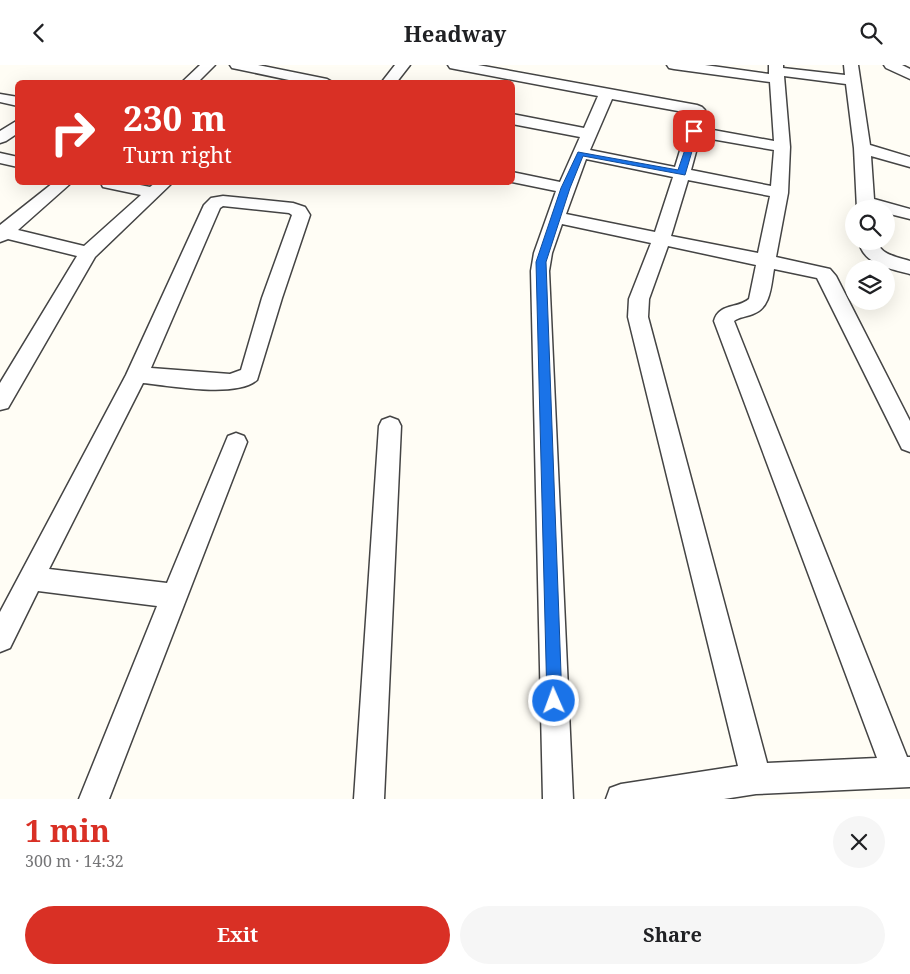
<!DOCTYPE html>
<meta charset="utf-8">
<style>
body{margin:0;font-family:"Noto Serif",serif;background:#f6f6f6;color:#202124;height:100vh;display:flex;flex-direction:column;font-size:19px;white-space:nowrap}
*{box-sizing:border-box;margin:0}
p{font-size:16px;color:#757577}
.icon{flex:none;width:28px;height:28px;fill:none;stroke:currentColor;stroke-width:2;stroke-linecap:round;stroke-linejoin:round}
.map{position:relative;height:734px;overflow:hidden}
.drawer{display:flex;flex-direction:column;background:#fff;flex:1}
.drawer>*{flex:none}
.hud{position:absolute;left:15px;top:15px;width:500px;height:105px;border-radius:8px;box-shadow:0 5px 20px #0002;background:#d93025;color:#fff;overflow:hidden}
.controls{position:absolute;left:845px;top:135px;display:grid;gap:10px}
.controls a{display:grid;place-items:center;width:50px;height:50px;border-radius:50%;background:#fff;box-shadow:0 5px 20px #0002;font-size:25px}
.pin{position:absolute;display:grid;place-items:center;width:42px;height:42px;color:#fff;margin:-21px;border-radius:10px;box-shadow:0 2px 8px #0006}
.me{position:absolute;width:55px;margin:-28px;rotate:358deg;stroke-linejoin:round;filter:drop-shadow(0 0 4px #0008)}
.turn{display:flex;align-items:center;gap:18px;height:105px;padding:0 25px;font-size:22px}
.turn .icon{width:65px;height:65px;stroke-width:2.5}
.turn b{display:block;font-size:35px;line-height:42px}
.round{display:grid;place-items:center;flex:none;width:52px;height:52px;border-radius:26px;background:#f6f6f6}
.headline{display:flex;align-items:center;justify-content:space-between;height:85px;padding:0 25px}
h1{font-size:30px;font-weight:700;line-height:38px;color:#d93025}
.action{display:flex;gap:10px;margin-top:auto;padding:10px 25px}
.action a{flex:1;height:58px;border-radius:30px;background:#d93025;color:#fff;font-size:20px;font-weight:700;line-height:58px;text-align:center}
.action a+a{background:#f6f6f6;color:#202124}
header{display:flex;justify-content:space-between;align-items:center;height:65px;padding:0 25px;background:#fff;font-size:22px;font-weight:700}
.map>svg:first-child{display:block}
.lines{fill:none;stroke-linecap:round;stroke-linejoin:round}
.minor-casing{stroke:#444;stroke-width:3}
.minor{fill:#fff;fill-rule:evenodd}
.route{fill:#1a73e8;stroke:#114b97}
</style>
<header><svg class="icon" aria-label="back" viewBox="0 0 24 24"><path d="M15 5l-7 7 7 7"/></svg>Headway<svg class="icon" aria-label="search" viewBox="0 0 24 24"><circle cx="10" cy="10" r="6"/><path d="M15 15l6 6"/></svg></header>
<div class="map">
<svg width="910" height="734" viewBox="0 0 910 734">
<rect width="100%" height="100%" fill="#fffdf5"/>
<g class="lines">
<g class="minor-casing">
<path id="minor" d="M200 0H215L197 18H181Z
M230 0H258L327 14 334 18H303L237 4 232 3Z
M395 0H410L396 18H381Z
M448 0H478L697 40 702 42 705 45 702 63 774 76 770 17 674 4 669 3 667 0H705L769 9V0H783V3L845 10 844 0H858L870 80 910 92V102L871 91 874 134 910 144V154L886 148V144H857L854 83 846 19 784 11 790 82 788 128 776 192 830 204 836 211 910 356V387L902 384 817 213 774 204C771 220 771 243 753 249 746 252 739 252 734 256L907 692H910V722L756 729 724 734H606L610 723 621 719 738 701 628 252 629 234 651 178 562 159 552 188 549 206 573 734H543L531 206 534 188 556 126 512 117V107L560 117 580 72 512 59V49L584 63 598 31 455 4 450 3ZM612 34 689 48 686 66 675 102 590 85ZM700 72 774 85 771 121 691 105ZM586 94 673 112 655 167 566 149ZM688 115 770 131 758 188 671 171ZM668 181 756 200 749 234C737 244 719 238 714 256L877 693 767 698 648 252 649 234Z
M884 0H902L910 4V14L886 3Z
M0 29 18 32V41L0 37Z
M18 55V68L6 76 0 78V66Z
M0 88 18 92V102L0 98Z
M53 118H71L18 165 84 181 141 130 103 122 101 118H130L150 122 155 118H172L95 192 8 343 0 345V318L77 191 8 174 0 177V160Z
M223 131 293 138 305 142 310 150 282 233 257 315C237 333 172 321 143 318L49 504 167 518 228 371 236 368 244 371 247 377 109 734H79L157 541 38 526 10 583 0 587V547L126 310 204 140 211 133ZM223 141 289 148 292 150 262 233 241 305 230 309 151 303 220 143Z
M859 176H877C880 190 898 192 910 196V209C891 204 862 199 859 176Z
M390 352 398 355 401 361 384 734H354L379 361 382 355Z"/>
</g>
<use href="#minor" class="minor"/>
</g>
<path class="route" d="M692 64 698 66 685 110 583 91 570 123 546 197 562 636 560 641 554 643 549 641 547 636 536 197 561 123 578 87 678 105Z"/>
</svg>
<div class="controls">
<a><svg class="icon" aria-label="search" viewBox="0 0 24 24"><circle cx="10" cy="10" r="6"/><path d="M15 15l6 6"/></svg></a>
<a><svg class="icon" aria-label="layers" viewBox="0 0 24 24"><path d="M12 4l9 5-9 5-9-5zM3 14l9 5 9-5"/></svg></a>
</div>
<div class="pin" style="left:694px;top:66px;background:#d93025"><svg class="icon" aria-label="arrive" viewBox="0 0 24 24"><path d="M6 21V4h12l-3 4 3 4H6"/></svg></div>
<svg class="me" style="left:554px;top:636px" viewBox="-20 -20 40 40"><circle r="17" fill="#1a73e8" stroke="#fff" stroke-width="3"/><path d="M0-11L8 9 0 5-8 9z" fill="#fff"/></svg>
<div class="hud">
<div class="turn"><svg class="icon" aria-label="right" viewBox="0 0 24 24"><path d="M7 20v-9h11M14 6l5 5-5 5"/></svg><div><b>230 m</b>Turn right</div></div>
</div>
</div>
<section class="drawer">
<div class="headline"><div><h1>1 min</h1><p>300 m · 14:32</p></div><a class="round"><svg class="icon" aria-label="close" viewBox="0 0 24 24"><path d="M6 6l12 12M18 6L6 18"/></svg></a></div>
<div class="action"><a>Exit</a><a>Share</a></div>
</section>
